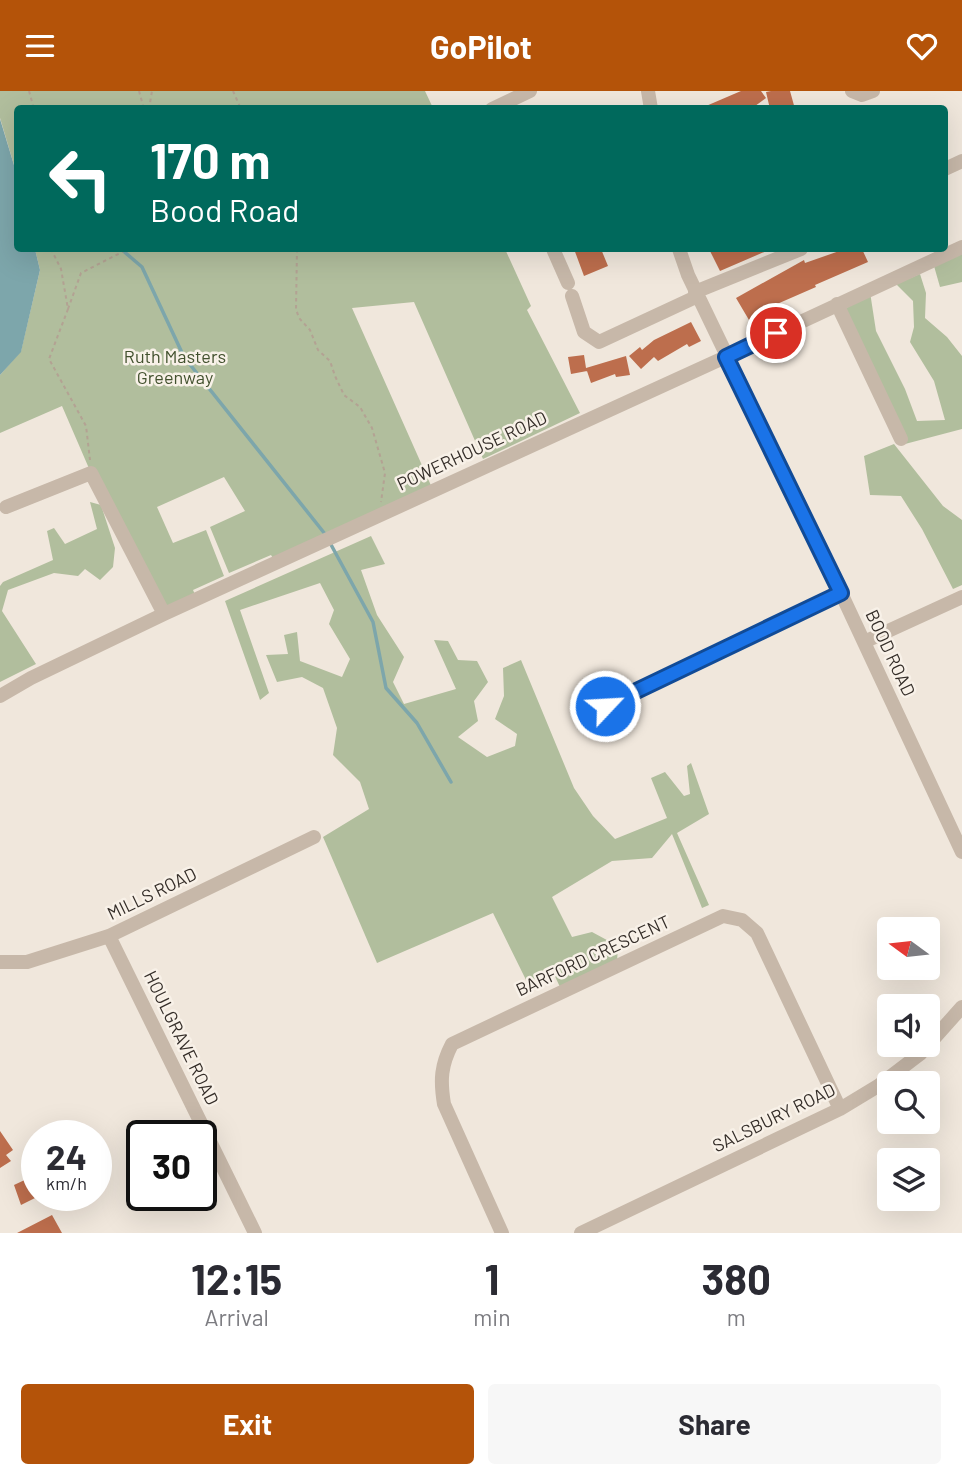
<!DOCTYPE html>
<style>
body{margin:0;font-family:Barlow,sans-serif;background:#f7f7f7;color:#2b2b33;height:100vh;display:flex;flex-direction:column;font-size:26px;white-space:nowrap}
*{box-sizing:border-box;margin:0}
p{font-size:23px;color:#7c7c81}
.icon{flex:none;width:38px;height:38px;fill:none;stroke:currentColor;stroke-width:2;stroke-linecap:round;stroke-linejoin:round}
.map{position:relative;height:1142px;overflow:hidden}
.details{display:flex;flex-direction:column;background:#fff;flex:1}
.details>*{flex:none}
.hud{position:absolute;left:14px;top:14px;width:934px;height:147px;border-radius:7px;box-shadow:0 7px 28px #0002;background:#00695c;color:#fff;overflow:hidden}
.needle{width:46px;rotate:285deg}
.tools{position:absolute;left:877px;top:826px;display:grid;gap:14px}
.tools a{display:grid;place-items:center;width:63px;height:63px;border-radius:7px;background:#fff;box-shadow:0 7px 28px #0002;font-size:35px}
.speed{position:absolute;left:21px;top:1029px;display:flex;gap:14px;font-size:35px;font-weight:700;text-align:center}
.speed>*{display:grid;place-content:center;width:91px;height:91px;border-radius:50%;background:#fff;box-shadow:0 7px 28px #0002;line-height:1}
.speed small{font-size:18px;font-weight:400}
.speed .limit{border:4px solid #111;border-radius:10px;background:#fff;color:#111}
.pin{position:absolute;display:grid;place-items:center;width:60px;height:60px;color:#fff;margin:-30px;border:4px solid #fff;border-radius:50%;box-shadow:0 2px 7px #0007}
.me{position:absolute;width:77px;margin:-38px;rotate:65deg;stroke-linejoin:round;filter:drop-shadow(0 0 5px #0008)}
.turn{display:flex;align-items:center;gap:24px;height:147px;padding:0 21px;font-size:32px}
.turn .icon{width:91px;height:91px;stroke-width:2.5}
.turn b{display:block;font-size:49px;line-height:60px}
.eta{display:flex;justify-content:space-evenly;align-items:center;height:119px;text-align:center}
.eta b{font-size:42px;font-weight:700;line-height:49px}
.cta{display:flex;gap:14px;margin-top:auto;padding:14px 21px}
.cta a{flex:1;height:80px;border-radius:7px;background:#b45309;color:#fff;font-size:28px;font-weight:700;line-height:80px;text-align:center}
.cta a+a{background:#f7f7f7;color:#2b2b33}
header{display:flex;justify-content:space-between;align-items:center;height:91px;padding:0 21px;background:#b45309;color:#fff;font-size:32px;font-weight:700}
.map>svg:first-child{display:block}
.green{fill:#b1be9d}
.water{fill:#7da6ab}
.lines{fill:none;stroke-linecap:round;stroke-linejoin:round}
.stream{stroke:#7da6ab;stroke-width:3.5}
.building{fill:#bd6e4d}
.path{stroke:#b3a293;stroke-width:2;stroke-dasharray:3.5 3.5;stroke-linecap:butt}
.minor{stroke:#c7b8a9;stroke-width:14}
.route-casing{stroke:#114b97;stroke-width:18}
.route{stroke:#1a73e8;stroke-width:12}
.labels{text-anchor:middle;stroke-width:5;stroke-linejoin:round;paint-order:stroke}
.park-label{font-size:18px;fill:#42512e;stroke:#f8f1e8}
.street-label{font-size:18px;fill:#342d28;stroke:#f8f1e8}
</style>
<header><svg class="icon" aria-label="menu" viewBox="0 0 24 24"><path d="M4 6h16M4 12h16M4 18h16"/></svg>GoPilot<svg class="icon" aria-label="heart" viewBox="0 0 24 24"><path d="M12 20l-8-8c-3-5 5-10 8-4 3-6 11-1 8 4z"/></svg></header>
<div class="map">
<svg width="962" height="1142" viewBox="0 0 962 1142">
<rect width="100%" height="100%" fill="#f0e7dc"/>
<path class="green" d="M0 0H425L433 17 18 18 17 84 0 27Z
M35 158H505L531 215 527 219 580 322 483 368 414 211 352 217 433 399 276 472 271 464 229 482 210 436 245 420 224 386 157 416 173 452 206 439 224 485 193 499 197 508 164 523 91 382 62 315 0 342V284L21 260 40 179Z
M962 162V191L940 196 934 175Z
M920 183 926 202 925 227 947 246 962 265V338L905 353 845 218 870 201 876 240 905 298 917 330 945 329 934 290 910 251 914 236 913 210 896 193Z
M894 353 943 415 962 429V494L953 498 922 438 901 405 870 404 864 365Z
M90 411 101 414 115 457 113 476 100 489 85 478 78 485 54 482 8 499 2 520 36 573 0 591V495L3 491 53 469 47 440 54 437 65 453 97 438Z
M371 445 385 473 361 479 377 524 404 566 393 591 404 613 456 598 434 549 448 550 458 569 477 570 488 591 474 610 478 630 458 646 487 666 515 655 517 643 495 628 504 605 503 577 521 569 574 697 593 725 615 748 667 727 651 687 665 681 684 705 690 703 687 675 691 672 709 723 677 742 709 814 702 817 672 743 652 767 612 770 552 806 572 846 592 841 618 855 617 871 560 896 551 877 528 893 493 822 377 872 323 746 369 718 360 691 333 664 337 637 323 597 302 586 277 591 266 564 288 563 284 544 297 541 300 570 342 586 350 568 329 533 334 519 320 492 240 519 269 602 260 609 225 510Z"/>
<path class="water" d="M0 28 17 84 18 158H35L40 179 21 261 0 284Z"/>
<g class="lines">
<path class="stream" d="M121 158 142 176 184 266 325 443
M329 450 373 531 386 597 417 632 451 691"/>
</g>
<path class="building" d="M741 0H761L766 7 751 18H699Z
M771 0H790L795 18H770L766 1Z
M574 158H601L608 175 584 185Z
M709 158H771L720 180Z
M845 158H862L868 171 815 194 816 196 777 213 749 229 736 207 804 169 805 172Z
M691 231 701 250 689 256 687 253 658 270 654 266 641 278 629 265 640 256 642 259 654 249Z
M584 264 586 277 626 265 630 284 616 286 615 283 591 292 586 277 587 280 571 283 568 266Z
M0 1040 13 1059 6 1064 11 1070 0 1077Z
M31 1086 33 1090 37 1088V1106L21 1114 14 1094Z
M52 1124 62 1142H17Z"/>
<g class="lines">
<path class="path" d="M29 0 34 18
M139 0 144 18
M233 0 241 18
M149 18 152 0
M51 158 61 178 68 218 81 182 128 158
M297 158 296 218 299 227 310 239 318 259 330 270 335 285 344 304 360 316 372 337 385 382 381 411
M68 218 49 268 86 335 90 369"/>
<path class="minor" d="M648 0 651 18
M852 0 862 4 873 0
M492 18 530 0
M945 78 962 70
M553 158 568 192
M679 158 688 184 841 502 962 761
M695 201 801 158
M572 205 584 241 599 251 698 205
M837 213 901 348
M6 416 91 382 164 523
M864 551 962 506
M0 605 31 587 164 523 719 269 962 156
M605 615 841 502
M109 845 255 1142
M0 871H27L109 845 314 746
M502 1142 444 1013C440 989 441 974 452 953L723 825 742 829 757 842 840 1018
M581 1142 840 1018 878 995 920 963 962 916"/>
</g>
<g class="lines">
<g class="route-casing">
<path id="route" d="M605 615 841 502 726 266 776 242"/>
</g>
<use href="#route" class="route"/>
</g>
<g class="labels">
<g class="park-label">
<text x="175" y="272">Ruth Masters<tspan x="175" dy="21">Greenway</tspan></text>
</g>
<g class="street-label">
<text transform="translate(472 360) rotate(-25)" y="6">POWERHOUSE ROAD</text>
<text transform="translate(890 562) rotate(65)" y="6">BOOD ROAD</text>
<text transform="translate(152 803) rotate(-26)" y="6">MILLS ROAD</text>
<text transform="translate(593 865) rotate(-25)" y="6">BARFORD CRESCENT</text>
<text transform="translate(181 947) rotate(64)" y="6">HOULGRAVE ROAD</text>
<text transform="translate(774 1027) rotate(-26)" y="6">SALSBURY ROAD</text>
</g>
</g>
</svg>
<div class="tools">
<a><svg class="needle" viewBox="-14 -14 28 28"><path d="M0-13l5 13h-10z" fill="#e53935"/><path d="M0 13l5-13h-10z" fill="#7c7c81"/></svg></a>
<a><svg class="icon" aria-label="sound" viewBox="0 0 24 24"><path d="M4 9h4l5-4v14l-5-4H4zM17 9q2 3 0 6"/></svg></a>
<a><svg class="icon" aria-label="search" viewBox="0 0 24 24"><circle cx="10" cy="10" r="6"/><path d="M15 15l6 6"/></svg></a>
<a><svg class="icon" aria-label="layers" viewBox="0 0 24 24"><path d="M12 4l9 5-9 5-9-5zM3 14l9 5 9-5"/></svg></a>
</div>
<div class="speed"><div>24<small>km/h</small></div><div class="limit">30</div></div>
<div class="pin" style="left:776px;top:242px;background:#d93025"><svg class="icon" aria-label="arrive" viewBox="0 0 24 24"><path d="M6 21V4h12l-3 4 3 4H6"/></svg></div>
<svg class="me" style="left:605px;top:615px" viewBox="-20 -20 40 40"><circle r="17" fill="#1a73e8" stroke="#fff" stroke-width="3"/><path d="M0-11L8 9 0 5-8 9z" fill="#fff"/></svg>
<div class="hud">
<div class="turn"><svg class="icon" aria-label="left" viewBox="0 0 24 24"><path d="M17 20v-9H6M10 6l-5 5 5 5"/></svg><div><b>170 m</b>Bood Road</div></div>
</div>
</div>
<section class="details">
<div class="eta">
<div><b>12:15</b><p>Arrival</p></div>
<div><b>1</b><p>min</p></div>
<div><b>380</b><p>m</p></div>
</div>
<div class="cta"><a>Exit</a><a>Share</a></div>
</section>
